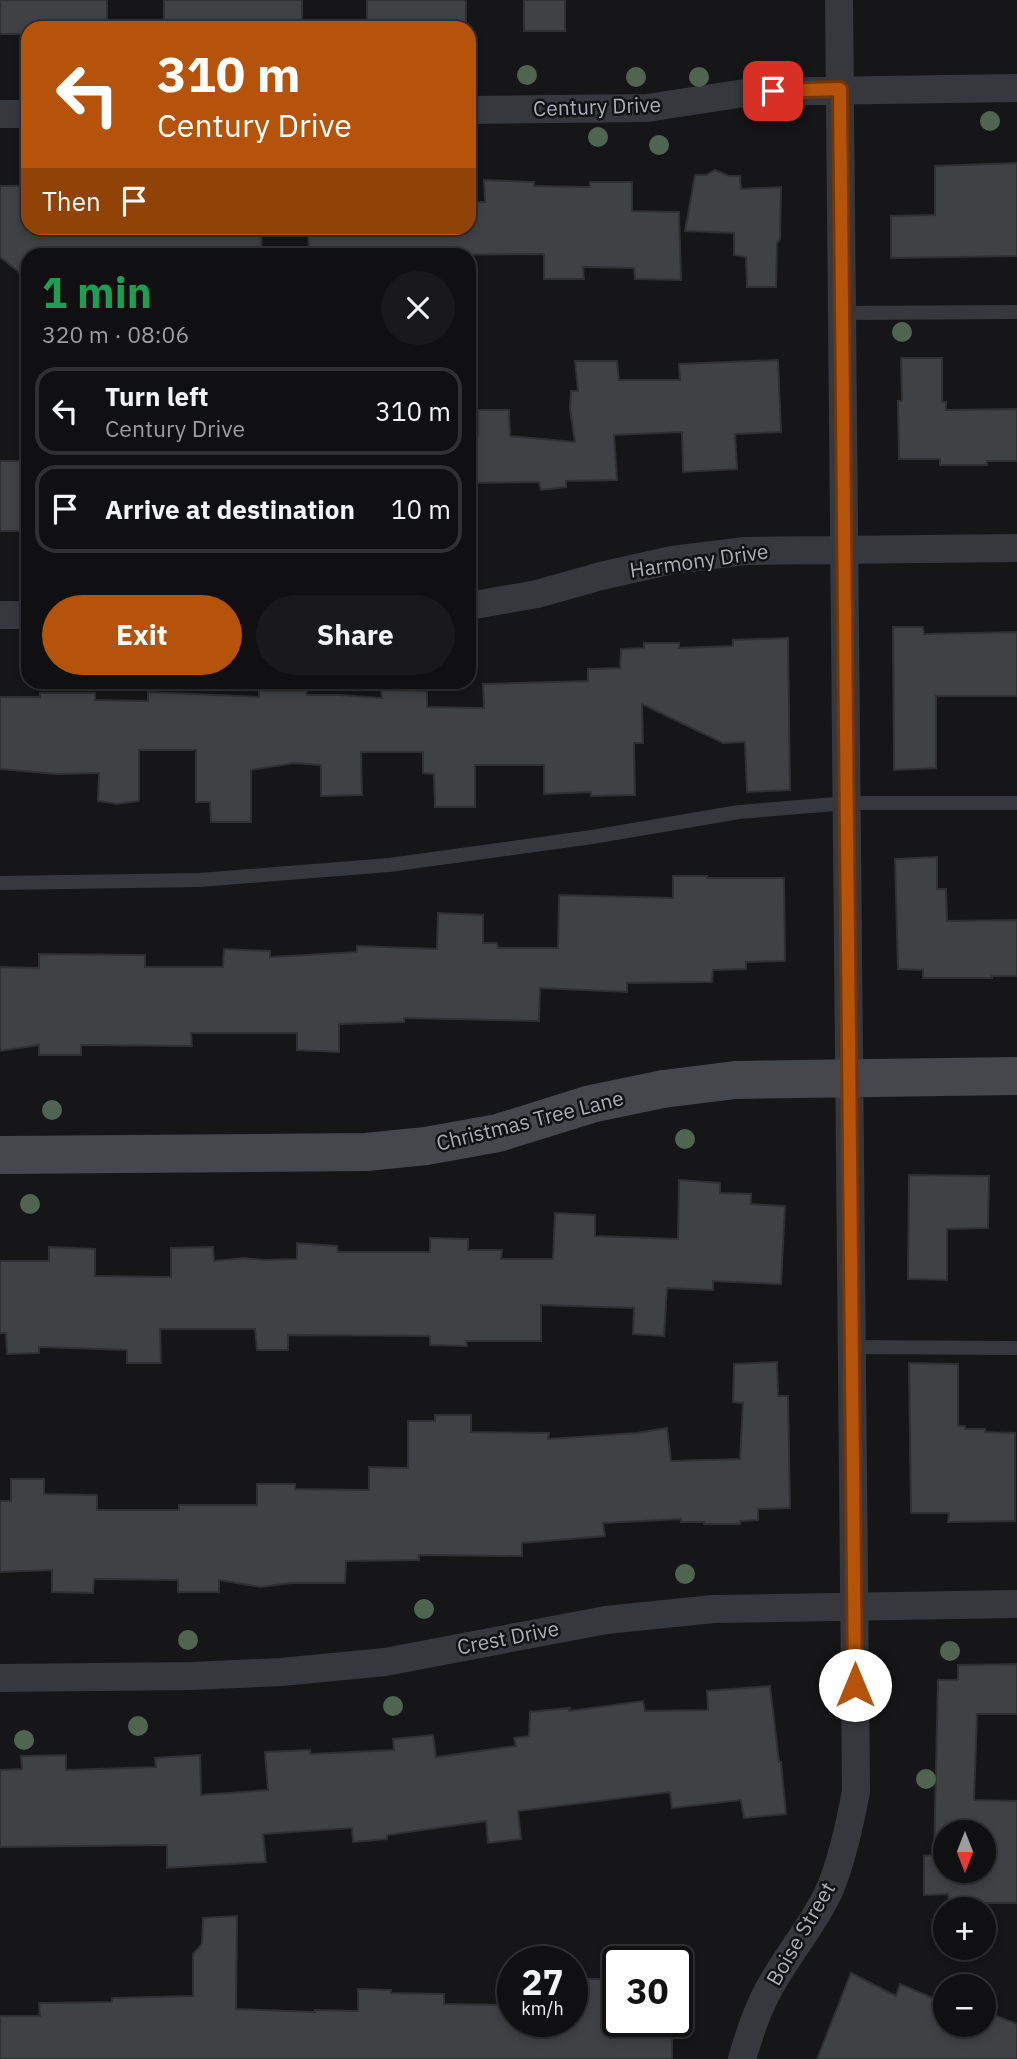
<!DOCTYPE html>
<meta charset="utf-8">
<style>
body{margin:0;font-family:"IBM Plex Sans",sans-serif;background:#19191b;color:#f1f3f6;height:100vh;display:flex;flex-direction:column;font-size:26px;white-space:nowrap}
*{box-sizing:border-box;margin:0}
p{font-size:23px;color:#9c9d9f}
.icon{flex:none;width:38px;height:38px;fill:none;stroke:currentColor;stroke-width:2;stroke-linecap:round;stroke-linejoin:round}
.map{position:relative;flex:1;overflow:hidden}
.drawer{position:absolute;left:21px;top:248px;width:455px;height:441px;display:flex;flex-direction:column;background:#101012;border-radius:21px;box-shadow:0 4px 10px #0003,0 0 0 2px #303032}
.drawer>*{flex:none}
.hud{position:absolute;left:21px;top:21px;width:455px;height:214px;border-radius:21px;box-shadow:0 4px 10px #0003,0 0 0 2px #303032;background:#b45309;color:#fff;overflow:hidden}
.needle{width:46px;rotate:180deg}
.buttons{position:absolute;left:933px;top:1820px;display:grid;gap:14px}
.buttons a{display:grid;place-items:center;width:63px;height:63px;border-radius:50%;background:#101012;box-shadow:0 4px 10px #0003,0 0 0 2px #303032;font-size:35px}
.speed{position:absolute;left:497px;top:1946px;display:flex;gap:14px;font-size:35px;font-weight:700;text-align:center}
.speed>*{display:grid;place-content:center;width:91px;height:91px;border-radius:50%;background:#101012;box-shadow:0 4px 10px #0003,0 0 0 2px #303032;line-height:1}
.speed small{font-size:18px;font-weight:400}
.speed .limit{border:4px solid #111;border-radius:10px;background:#fff;color:#111}
.pin{position:absolute;display:grid;place-items:center;width:60px;height:60px;color:#fff;margin:-30px;border-radius:14px;box-shadow:0 4px 10px #0006}
.me{position:absolute;width:77px;margin:-38px;rotate:0deg;stroke-linejoin:round;filter:drop-shadow(0 0 5px #0008)}
.turn{display:flex;align-items:center;gap:24px;height:147px;padding:0 21px;font-size:32px}
.turn .icon{width:91px;height:91px;stroke-width:2.5}
.turn b{display:block;font-size:49px;line-height:60px}
.then{display:flex;align-items:center;height:66px;padding:0 21px;background:#0003;gap:14px;font-size:26px}
.round{display:grid;place-items:center;flex:none;width:74px;height:74px;border-radius:37px;background:#19191b}
.overview{display:flex;align-items:center;justify-content:space-between;height:119px;padding:0 21px}
h1{font-size:42px;font-weight:800;line-height:52px;color:#1e9e55}
.cta{display:flex;gap:14px;margin-top:auto;padding:14px 21px}
.cta a{flex:1;height:80px;border-radius:42px;background:#b45309;color:#fff;font-size:28px;font-weight:800;line-height:80px;text-align:center}
.cta a+a{background:#19191b;color:#f1f3f6}
ul{padding:0;list-style:none}
li{display:flex;align-items:center;gap:21px;height:88px;margin:0 14px 10px;padding:0 7px;border:4px solid #303032;border-radius:21px}
li div{flex:1}
li b{display:block;font-size:26px}
li em{font-style:normal}
.map>svg:first-child{display:block}
.building{fill:#404145;stroke:#303034;stroke-width:2;fill-rule:evenodd}
.lines{fill:none;stroke-linecap:round;stroke-linejoin:round}
.lane{stroke:#37383d;stroke-width:14}
.street{stroke:#37383d;stroke-width:28}
.secondary{stroke:#45474d;stroke-width:38}
.tree{fill:#506452}
.route-casing{stroke:#753606;stroke-width:18}
.route{stroke:#b45309;stroke-width:12}
.labels{text-anchor:middle;stroke-width:5;stroke-linejoin:round;paint-order:stroke}
.street-label{font-size:21px;fill:#a8adb8;stroke:#111113}
</style>
<div class="map">
<svg width="1017" height="2059" viewBox="0 0 1017 2059">
<rect width="100%" height="100%" fill="#161618"/>
<path class="building" d="M0 0H107V28H28V34H0Z
M164 0H302V28H164Z
M367 0H466V26L367 28Z
M524 0H565V31H524Z
M1017 163V256L891 258V216L935 215V166Z
M715 170 729 176H740L741 189 781 187 780 239 777 243 776 287H747L746 257 734 255V233L685 231 695 175H706Z
M484 180 534 182V186L590 187V182H632V211L679 212 681 280 635 279 634 268 583 267 584 279H544V254L310 256 307 228H469V202H485Z
M0 186H28V228H262L261 256H28V279L0 257Z
M901 358H942V402H946V410L1017 409V461H987V465H940V459H899L898 401H902Z
M778 360 781 432 735 434 737 469 683 472 682 432 614 435 617 480 566 481V487L541 490 539 482 469 483V437H478V410H509L510 436 575 442 570 409 571 391H578L575 361H617L619 380H680L679 364Z
M0 461H28V531H0Z
M893 627H923L924 634 1017 632V696H936V768L894 770Z
M788 638 790 790 747 792 745 742 723 743 642 704 643 743H634L635 795 591 796V792L544 794V765H475V807H435L434 774 423 773V752H361L362 795 321 796V765L294 763 251 770V822H211L210 802H196V750H139V801L117 804 98 801 99 773 57 774 0 769V697H40V693H95V700L148 701V692L259 697V691H306L307 695H339L382 698 381 690 427 691V707L484 708 483 684 588 681V669L620 668 621 649 644 648V643H679V648L733 646V640Z
M937 857V889H946L947 921 1017 920V976H992V978H923V970L898 969 895 859Z
M673 876H707V878H784L785 961 746 962V969L713 970 712 982 627 983V992L540 988 539 1021 404 1018V1022L339 1024V1052L297 1050V1033H191L192 1046 81 1045V1055H39V1045L0 1051V967L39 968V954L145 955V967H223L224 949 270 951V957L357 952V946L437 949 438 913 483 915V943H497L498 948H558L559 895 673 898Z
M909 1175 989 1176 988 1228 947 1229V1280L908 1279Z
M679 1180 720 1183V1193L751 1194V1204L785 1206 781 1284 713 1281V1290L667 1288 664 1336 633 1334 634 1308 541 1305V1341H466L467 1346 430 1345V1336L288 1335V1350H257L255 1329H160L161 1363H127V1350L39 1347V1353L7 1354 6 1333H0V1261H49V1247L95 1249V1276L171 1277V1248L213 1247 214 1261 244 1258 263 1260 297 1259V1243L337 1246 338 1252H430V1238L468 1239V1250H502L501 1259H553L555 1213 595 1215V1236L678 1239Z
M777 1362 778 1396H788L790 1508 758 1509V1520L740 1521V1524H704V1522H681V1519L603 1523 605 1536 522 1543V1556L419 1555V1560L346 1561 345 1583H291L261 1587 219 1580V1592H178V1580L94 1579 93 1593 52 1592V1570L0 1572V1501H11V1479H44V1494L97 1495V1510H179V1505H257V1484H295V1489L369 1490V1467L408 1468V1421H435V1415H471V1432L549 1433 548 1439 637 1433 667 1428 671 1461 740 1459 743 1403 733 1402 734 1364Z
M909 1363 958 1364V1426H965V1429H985V1432L1015 1433V1521L948 1522 949 1513H911Z
M1017 1664V1714H977L974 1800 1017 1801V1903H949L948 1894 924 1895V1856L934 1855 938 1680H958V1665ZM945 1832H984V1871H945Z
M770 1686 779 1762H781L786 1814 744 1818 741 1800 672 1808 670 1792 518 1811 521 1839 488 1843 486 1821 387 1835V1839L353 1842 352 1828 263 1834 266 1862 167 1868V1845L0 1847V1770L22 1769 21 1756 66 1755V1770L156 1767 155 1758 200 1755 201 1795 268 1790 265 1752 310 1750V1754L394 1750 393 1739 433 1735 436 1757 516 1746 514 1738 529 1736 530 1712 570 1708 569 1711 643 1701 645 1711 708 1710 707 1691Z
M237 1916 236 2009 315 2012V2010L358 2011V1989L391 1990V1993L444 1994V2004L513 2005V2021H572V1979H618V2021H672V2059H0V2016H40L39 2003 112 2002V1998L193 1996V1954L202 1944 203 1918Z
M851 1973 896 1996 900 1984 945 2003V2025H984V2011L1017 2024V2059H817Z"/>
<g class="lines">
<path class="lane" d="M842 313 1017 312
M0 883 200 880 389 865 592 837 739 812 847 803H1017
M852 1347 1017 1348"/>
<path class="street" d="M469 110 647 108 751 92 1017 88
M0 114H28
M469 606 537 594 601 576 672 560 745 551 1017 548
M0 615H28
M0 1678 192 1676 281 1672 385 1662 606 1620 713 1609 1017 1604
M742 2059C750 2032 759 2004 774 1980 792 1949 815 1922 830 1889 843 1857 850 1824 856 1791L839 0"/>
<path class="secondary" d="M0 1155 366 1152 426 1146 498 1133 591 1104 663 1089 735 1080 1017 1076"/>
</g>
<g class="tree">
<circle cx="527" cy="75" r="10"/>
<circle cx="636" cy="77" r="10"/>
<circle cx="699" cy="77" r="10"/>
<circle cx="990" cy="121" r="10"/>
<circle cx="598" cy="137" r="10"/>
<circle cx="659" cy="145" r="10"/>
<circle cx="902" cy="332" r="10"/>
<circle cx="52" cy="1110" r="10"/>
<circle cx="685" cy="1139" r="10"/>
<circle cx="30" cy="1204" r="10"/>
<circle cx="685" cy="1574" r="10"/>
<circle cx="424" cy="1609" r="10"/>
<circle cx="188" cy="1640" r="10"/>
<circle cx="950" cy="1651" r="10"/>
<circle cx="393" cy="1706" r="10"/>
<circle cx="138" cy="1726" r="10"/>
<circle cx="24" cy="1740" r="10"/>
<circle cx="926" cy="1779" r="10"/>
</g>
<g class="lines">
<g class="route-casing">
<path id="route" d="M773 91 840 89 855 1685"/>
</g>
<use href="#route" class="route"/>
</g>
<g class="labels">
<g class="street-label">
<text transform="translate(597 107) rotate(-2)" y="7">Century Drive</text>
<text transform="translate(699 561) rotate(-8)" y="7">Harmony Drive</text>
<text transform="translate(530 1121) rotate(-14)" y="7">Christmas Tree Lane</text>
<text transform="translate(508 1638) rotate(-11)" y="7">Crest Drive</text>
<text transform="translate(801 1934) rotate(-60)" y="7">Boise Street</text>
</g>
</g>
</svg>
<div class="buttons">
<a><svg class="needle" viewBox="-14 -14 28 28"><path d="M0-13l5 13h-10z" fill="#e53935"/><path d="M0 13l5-13h-10z" fill="#9c9d9f"/></svg></a>
<a>+</a>
<a>−</a>
</div>
<div class="speed"><div>27<small>km/h</small></div><div class="limit">30</div></div>
<div class="pin" style="left:773px;top:91px;background:#d93025"><svg class="icon" aria-label="arrive" viewBox="0 0 24 24"><path d="M6 21V4h12l-3 4 3 4H6"/></svg></div>
<svg class="me" style="left:855px;top:1685px" viewBox="-20 -20 40 40"><circle r="19" fill="#fff"/><path d="M0-13L10 11 0 6-10 11z" fill="#b45309"/></svg>
<div class="hud">
<div class="turn"><svg class="icon" aria-label="left" viewBox="0 0 24 24"><path d="M17 20v-9H6M10 6l-5 5 5 5"/></svg><div><b>310 m</b>Century Drive</div></div>
<div class="then">Then<svg class="icon" aria-label="arrive" viewBox="0 0 24 24"><path d="M6 21V4h12l-3 4 3 4H6"/></svg></div>
</div>
<section class="drawer">
<div class="overview"><div><h1>1 min</h1><p>320 m · 08:06</p></div><a class="round"><svg class="icon" aria-label="close" viewBox="0 0 24 24"><path d="M6 6l12 12M18 6L6 18"/></svg></a></div>
<ul>
<li><svg class="icon" aria-label="left" viewBox="0 0 24 24"><path d="M17 20v-9H6M10 6l-5 5 5 5"/></svg><div><b>Turn left</b><p>Century Drive</p></div><em>310 m</em></li>
<li><svg class="icon" aria-label="arrive" viewBox="0 0 24 24"><path d="M6 21V4h12l-3 4 3 4H6"/></svg><div><b>Arrive at destination</b></div><em>10 m</em></li>
</ul>
<div class="cta"><a>Exit</a><a>Share</a></div>
</section>
</div>
